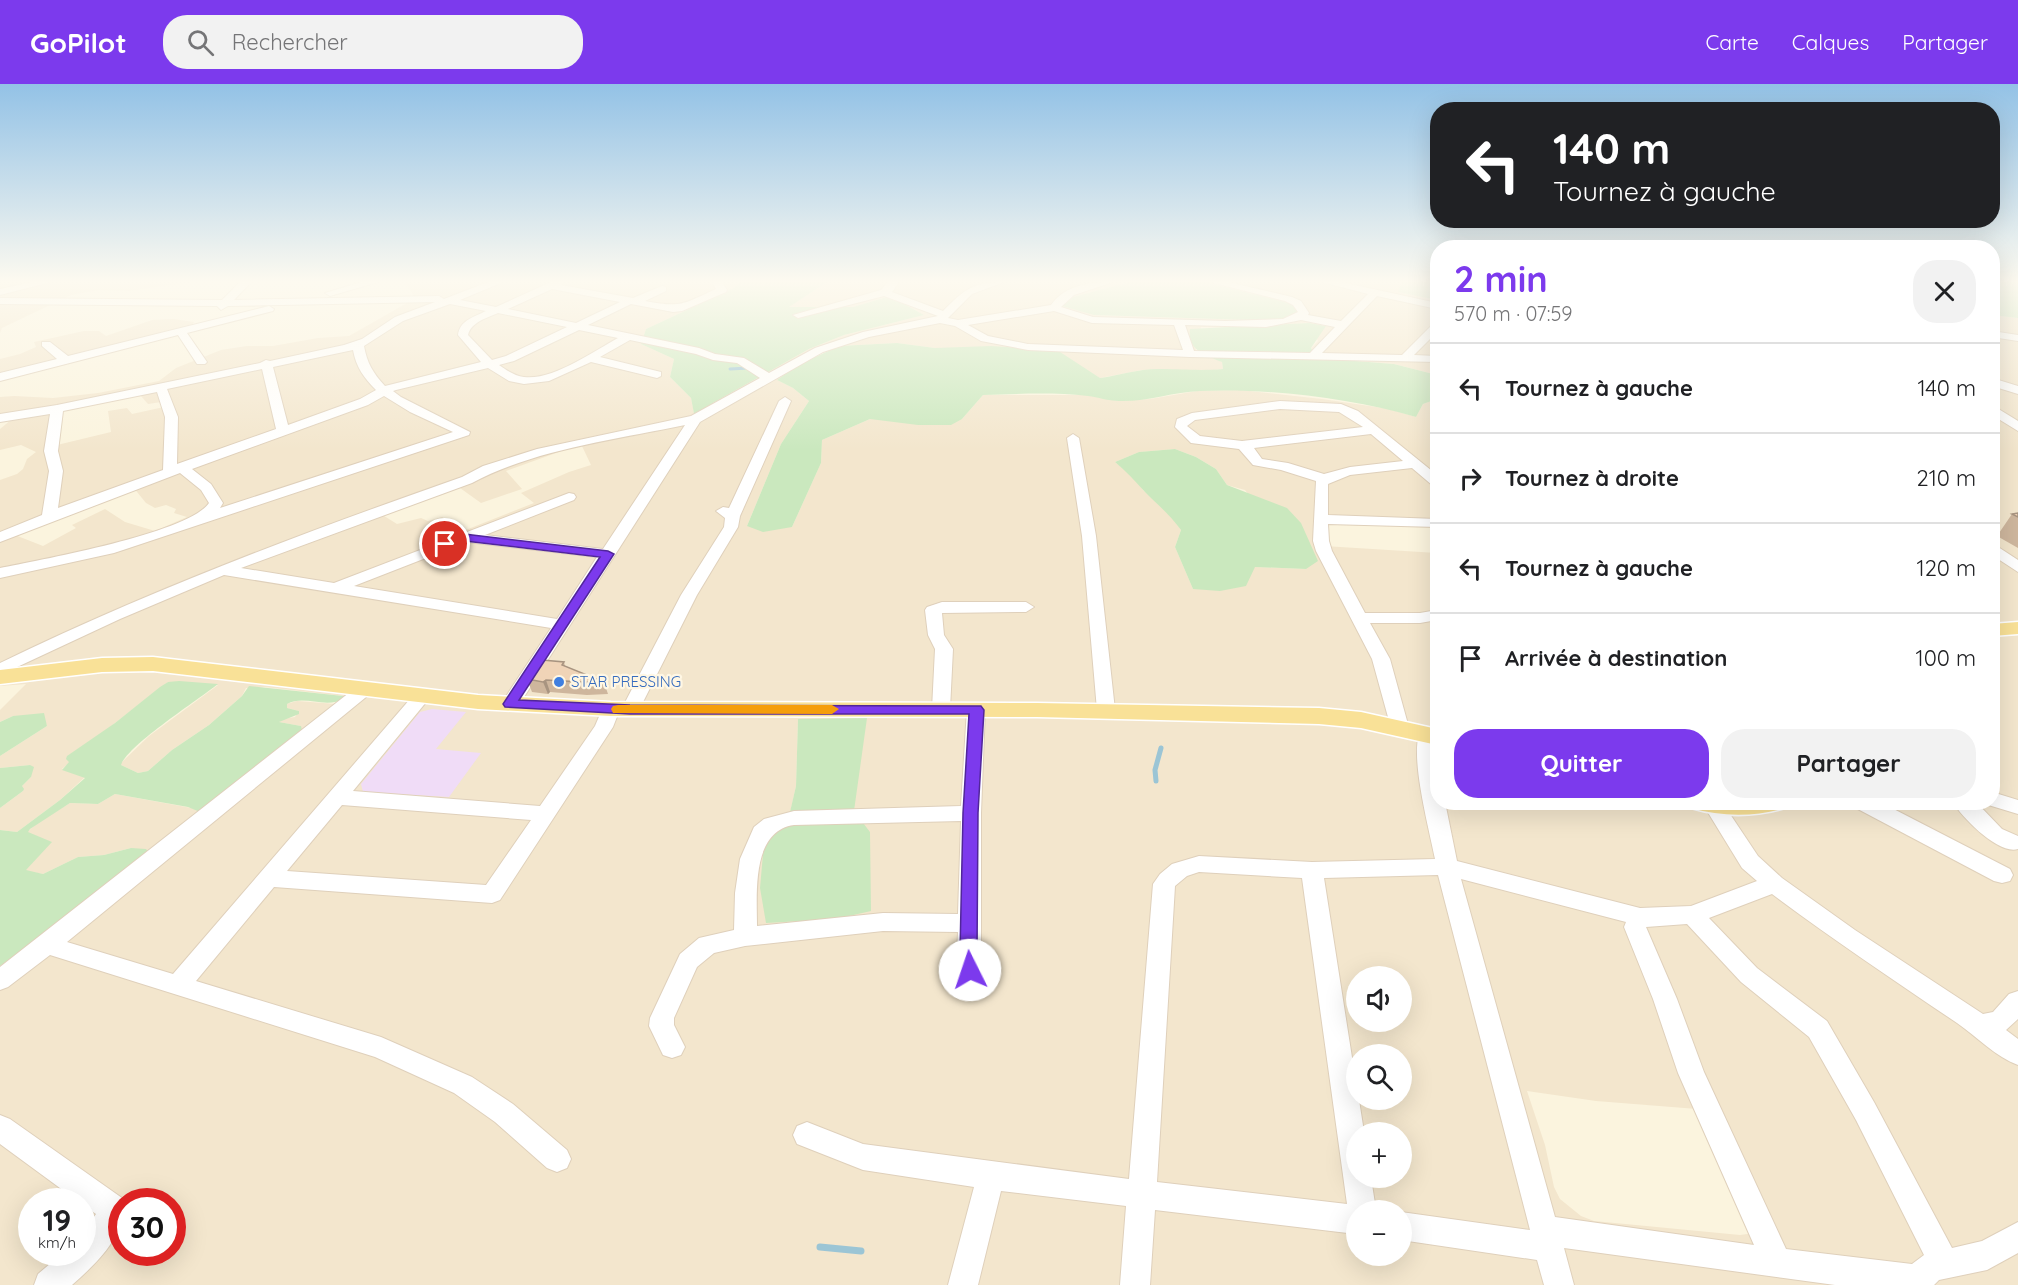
<!DOCTYPE html>
<html lang="fr">
<meta charset="utf-8">
<style>
body{margin:0;font-family:Quicksand,sans-serif;background:#f2f2f2;color:#202124;height:100vh;display:flex;flex-direction:column;font-size:22px;white-space:nowrap}
*{box-sizing:border-box;margin:0}
p{font-size:20px;color:#757577}
.icon{flex:none;width:33px;height:33px;fill:none;stroke:currentColor;stroke-width:2;stroke-linecap:round;stroke-linejoin:round}
.map{position:relative;flex:1;overflow:hidden}
.sheet{position:absolute;left:1430px;top:156px;width:570px;height:570px;display:flex;flex-direction:column;background:#fff;border-radius:24px;box-shadow:0 6px 24px #0002}
.sheet>*{flex:none}
.guide{position:absolute;left:1430px;top:18px;width:570px;height:126px;border-radius:24px;box-shadow:0 6px 24px #0002;background:#202124;color:#fff;overflow:hidden}
.buttons{position:absolute;left:1346px;top:882px;display:grid;gap:12px}
.buttons a{display:grid;place-items:center;width:66px;height:66px;border-radius:50%;background:#fff;box-shadow:0 6px 24px #0002;font-size:30px}
.speed{position:absolute;left:18px;top:1104px;display:flex;gap:12px;font-size:30px;font-weight:700;text-align:center}
.speed>*{display:grid;place-content:center;width:78px;height:78px;border-radius:50%;background:#fff;box-shadow:0 6px 24px #0002;line-height:1}
.speed small{font-size:15px;font-weight:400}
.speed .limit{border:9px solid #d22;background:#fff;color:#111}
.pin{position:absolute;display:grid;place-items:center;width:51px;height:51px;color:#fff;margin:-26px;border:3px solid #fff;border-radius:50%;box-shadow:0 2px 6px #0007}
.me{position:absolute;width:66px;margin:-33px;rotate:356deg;stroke-linejoin:round;filter:drop-shadow(0 0 4px #0008)}
.turn{display:flex;align-items:center;gap:21px;height:126px;padding:0 24px;font-size:27px}
.turn .icon{width:78px;height:78px;stroke-width:2.5}
.turn b{display:block;font-size:42px;line-height:51px}
.round{display:grid;place-items:center;flex:none;width:63px;height:63px;border-radius:24px;background:#f2f2f2}
.headline{display:flex;align-items:center;justify-content:space-between;height:102px;padding:0 24px}
h1{font-size:36px;font-weight:700;line-height:45px;color:#7c3aed}
.action{display:flex;gap:12px;margin-top:auto;padding:12px 24px}
.action a{flex:1;height:69px;border-radius:24px;background:#7c3aed;color:#fff;font-size:24px;font-weight:700;line-height:69px;text-align:center}
.action a+a{background:#f2f2f2;color:#202124}
ul{padding:0;list-style:none}
li{display:flex;align-items:center;gap:18px;height:90px;padding:0 24px;border-top:2px solid #e0e0e0}
li div{flex:1}
li b{display:block;font-size:22px}
li em{font-style:normal}
header{display:flex;align-items:center;gap:36px;box-sizing:border-box;height:84px;padding:0 30px;background:#7c3aed;color:#fff}
header strong{font-size:28px}
nav{display:flex;gap:33px;margin-inline-start:auto;font-size:21px}
.search{width:420px;height:54px;background:#f2f2f2;display:flex;align-items:center;gap:15px;box-sizing:border-box;padding:0 21px;border-radius:24px;color:#757577;font-size:22px}
.map>svg:first-child{display:block}
.residential{fill:#f3e6cd;fill-rule:evenodd}
.education{fill:#f0dcf7}
.green{fill:#cae8be}
.lines{fill:none;stroke-linecap:round;stroke-linejoin:round}
.stream-far2{stroke:#9bc5d5;stroke-width:3}
.stream-far1{stroke:#9bc5d5;stroke-width:5}
.stream{stroke:#9bc5d5;stroke-width:7}
.minor-casing{stroke:#dfd0bb;stroke-width:2}
.major-casing{stroke:#fff;stroke-width:3}
.minor{fill:#fff;fill-rule:evenodd}
.major{fill:#f9e197;fill-rule:evenodd}
.wall{fill:#ceb69d}
.shaded-wall{fill:#a89480}
.building{fill:#f0d4b7;stroke:#a89480;stroke-width:1.5}
.route{fill:#7c3aed;stroke:#51269a;stroke-width:1.5}
.slow{fill:#f59e0b}
.shop-dot{fill:#3f7fe0;stroke:#fff7e4;stroke-width:2}
.labels{text-anchor:middle;stroke-width:4.5;stroke-linejoin:round;paint-order:stroke}
.shop-label{font-size:15px;fill:#366cbe;stroke:#fff7e4;text-anchor:start}
</style>
<header>
<strong>GoPilot</strong>
<div class="search"><svg class="icon" aria-label="search" viewBox="0 0 24 24"><circle cx="10" cy="10" r="6"/><path d="M15 15l6 6"/></svg>Rechercher</div>
<nav><a>Carte</a><a>Calques</a><a>Partager</a></nav>
</header>
<div class="map">
<svg width="2018" height="1201" viewBox="0 0 2018 1201">
<rect width="100%" height="100%" fill="#fbf4de"/>
<path class="residential" d="M0 198H191L129 207 99 206 71 211 2 244 0 249Z
M410 198H741L732 205 646 245 641 260 674 275 670 293 691 314 695 334 713 319 809 265 844 251 924 231 890 212 853 223H788L827 198H1129L1069 214 1094 231 1280 237 1257 210 1206 198H1402L1399 208 1437 216V291L1394 280 1317 274 1311 264 1318 257 1309 239 1232 244 1201 243 1196 266 1222 278 1223 285 1195 288 1161 285 1142 286 1100 294 1083 284 962 265 935 264 897 259 839 262 816 271 777 296 793 304 809 317 781 360 747 442 792 443 821 379 822 356 870 335H962L983 311H1087L1118 317 1150 315 1197 307 1241 306 1322 315 1390 325 1416 333 1423 320 1437 315V441L1317 435 1324 462 1437 469V718H1992V231L2018 234V1201H0V882L81 824 131 764 104 771 78 773 43 790 26 787 27 748 40 737 70 719 98 720 115 710 197 725 301 642 279 638 283 635 295 633 299 627 287 624 286 620 297 617 336 620 343 612 265 603 246 604 242 612 209 641 172 666 148 687 138 689 121 681V679L149 652 218 601 168 598 115 639 62 685 85 693 60 716 17 748 0 746V724L23 707 22 702 31 693 30 681 0 684V672L47 642 45 637 13 632 0 638V626L26 600 0 602V396L17 390 23 385 27 375 36 368 21 361 0 366V345L12 335 0 332V313L14 312 53 314 98 309 159 297 176 284 221 266 247 262H273L318 254 349 252 407 219 413 210 405 199ZM140 311 148 320 161 318 164 323 132 330 127 324 108 327 111 348 57 361 60 326ZM581 360 591 381 569 388 521 409 534 419 463 447 442 433 428 437 421 434 397 440 381 430 460 404 481 419 522 405 506 387ZM1175 365 1196 373 1216 385 1227 401 1245 406 1306 485 1255 483 1193 505 1175 463 1181 446 1169 429 1143 406 1135 394 1115 378 1139 368ZM133 403 146 419 155 424 166 421 176 425 174 429 187 433 155 447 125 438 105 425 72 441 76 444 43 462 15 451ZM798 635 854 727 790 729 796 702ZM1356 892H1401V938H1356ZM1356 970H1401V1016H1356ZM1527 1007 1596 1017 1697 1025 1755 1149 1740 1151 1594 1137 1581 1132 1560 1115 1554 1103 1545 1061ZM1356 1048H1401V1094H1356ZM32 1118H82V1168H32ZM122 1118H172V1168H122ZM1356 1126H1401V1172H1356Z
M173 235 194 238 188 247 0 296V275L20 270 36 263 34 258 84 247H99L106 252 152 236Z"/>
<path class="education" d="M432 625 466 628 436 665 481 669 449 713 363 708 361 700 420 628Z"/>
<path class="green" d="M741 198H827L789 223H853L890 212 924 231 844 251 809 265 713 319 695 335 691 314 670 293 674 275 641 260 646 245 732 205Z
M1129 198H1206L1293 220 1299 227 1293 234 1280 237 1094 231 1062 222 1069 214Z
M1402 198H1437V216L1398 208Z
M1992 198H2018V234L1992 231Z
M1309 239 1326 242 1311 264 1317 274 1394 280 1437 291V315L1423 320 1416 333C1350 314 1269 304 1200 307 1173 308 1146 318 1119 317 1108 317 1098 313 1088 312 1053 308 1017 310 983 311L962 335 951 341H918L870 335 822 356 821 379 792 443 763 448 747 442 781 360 809 317 793 304 777 296 796 282 839 262 897 259 935 264 991 262 1057 266 1100 294C1120 291 1141 284 1161 285 1184 285 1199 287 1223 285L1222 278C1205 271 1187 266 1190 245Z
M1175 365 1196 373 1216 385 1227 401 1287 424 1301 439 1318 477 1306 485 1255 483 1246 502 1220 507 1193 505 1175 463 1181 446C1170 431 1158 421 1145 408 1135 397 1126 387 1115 378L1139 368Z
M179 597 218 600C198 616 128 661 121 681L138 689 148 687 172 666 209 641 242 612 249 602 343 612 345 614C326 626 305 610 287 620V624L299 627V630L279 638 301 642 302 646 200 728 188 723 115 710 98 720 70 719 30 745 28 748 52 758 26 786 43 790 78 773 104 771 131 764 146 765 149 769 81 824 0 882V746L17 748 60 716 85 694 62 686 69 678 66 675 67 672 115 639 160 603 168 598Z
M44 629 47 642 0 672V638L13 632Z
M867 634 854 727 870 748 871 827 836 835 766 839 760 804 766 736 790 728 796 702 798 635Z
M30 681 34 683 31 693 22 702 24 705 23 707 0 724V684Z"/>
<g class="lines">
<path class="stream-far2" d="M730 285 748 284"/>
<path class="stream-far1" d="M1156 697 1155 686 1161 664"/>
<path class="stream" d="M820 1163 861 1167"/>
<g class="minor-casing">
<path id="minor" d="M32 198H51L0 211V205Z
M240 198H251L234 216 439 212 444 215 488 198H503L460 216 496 223 551 198H564L561 201 633 214 662 202 666 203V207L645 217C682 224 683 220 716 205L712 198H722L727 206 726 208 682 227 673 228 631 220 588 241 699 264 715 270 744 274 769 289 815 264 863 248 938 232 884 212 798 234 793 231 881 206 888 198H899L892 208 943 227C964 206 972 198 1004 198L972 210 948 234 958 236 1051 221C1065 201 1090 198 1113 198L1074 211 1061 223 1093 233 1225 237 1283 235 1298 228 1293 221 1285 217 1210 198H1228L1292 213 1301 217 1309 229 1308 231 1341 237 1368 210 1322 198H1341L1437 219V225L1377 212 1322 269 1402 271 1433 240 1437 239V248L1414 271 1437 272V278L1190 273 1028 266 981 257 955 242 940 239 869 253 823 268 700 338 517 624H503L501 620 551 544 224 491 120 535 0 591V579C150 506 305 448 462 393L483 382 537 365 691 332 760 294 737 279 713 276 696 270 630 256 600 273 661 288V292L657 294 591 278 549 297 524 300 509 297 488 284 396 306 393 307 401 313 470 348 469 351 114 469 0 494V484C40 476 189 449 209 419L201 406 180 389 0 458V448L42 431 49 387 44 367 50 330 0 338V330L57 321 260 279 266 276 270 277 344 261 362 255 395 233 435 218 228 222 221 226 217 222 0 220V214L222 216ZM552 205 620 218 576 239 508 225ZM450 220 486 227C474 233 460 236 458 251L481 278 385 302C373 289 367 279 364 262L403 237ZM1054 227 1092 239 1174 241 1183 266 1028 260 988 252 968 241ZM498 229 567 243 506 272 492 276 468 251C471 238 487 234 498 229ZM1301 236 1335 243 1310 269 1194 267 1185 241 1266 243ZM579 246 618 254C594 267 552 297 524 293 515 292 506 286 499 281L514 277ZM353 266C356 283 364 294 376 306L360 315 288 341 273 283ZM262 285 276 345 177 380 178 333 167 305ZM157 308 165 333 163 386 58 424 63 387 58 367 63 327ZM384 312 410 328 453 348 220 424 223 419 211 400 192 385 368 321ZM685 341 603 465 485 451 574 416 576 413 574 410 569 409 334 499 241 484 472 399C536 365 614 356 685 341ZM467 458 597 473 557 535 354 502Z
M361 198H378L330 212 325 209Z
M269 222 274 225 273 227 187 249 207 278 205 280H197L178 251 0 297V289L57 275 42 262V258H50L68 272Z
M1992 247 2018 251V257L1992 253Z
M1992 294 2018 302V310L1992 302Z
M785 313 791 317 740 432 738 443 697 511 639 626 637 630H623L621 626 681 511 724 443 725 434 716 427 723 423 729 424 779 317Z
M1280 317 1341 320 1358 327 1437 391V402L1432 401 1412 384 1350 391 1328 400V431L1437 435V443L1328 440 1329 457 1332 467 1365 529H1420L1437 526V536L1420 539H1370L1390 575 1409 644 1407 648 1400 650 1393 648 1391 644 1372 575 1316 467 1313 457 1316 397 1281 386 1253 381 1239 365 1191 359 1175 343 1177 335 1192 329ZM1280 325 1339 328 1363 343 1242 357 1200 352 1187 342 1195 336ZM1371 350 1403 377 1350 383 1324 390 1288 379 1262 375 1254 364Z
M1992 321 2018 337V347L1992 331Z
M1073 350 1079 354 1096 452 1115 626 1113 630H1099L1097 626 1082 452 1067 354Z
M1992 459 2018 476V488L1992 471Z
M942 518H1026L1034 523 1026 528 942 529 944 551 953 565 950 625 948 629H934L932 625 935 565 928 551 925 526 927 523Z
M365 599 371 601 374 605 371 609 67 858 173 890 417 607H429L432 611 353 707 540 722 595 642 604 621H618L620 625 613 643 500 816 492 819 274 803 196 897 381 953 472 993 513 1020 567 1066 571 1075 567 1084 557 1088 547 1084 495 1038 454 1009 375 973 50 871 8 903 0 906V883L359 601ZM342 721 531 736 486 801 287 787Z
M976 619 983 621 985 625 981 729V869L983 886 979 893 971 896 963 893 959 886 957 869 958 848 883 847 745 862 714 869 697 883 674 934V941L685 963 681 971 672 974 663 971 649 942 650 934 680 870 699 854 734 846 735 809 740 775 754 743 764 735 794 727 961 722 967 625 969 621ZM961 737 958 830 883 829 757 842C757 810 751 747 794 741Z
M1428 645 1435 647 1437 650V718H1445L1457 777 1640 824 1691 822 1757 797 1742 784 1704 722 1706 718H1722L1758 772 1782 794 1855 846 1983 930 1993 928 2009 910 2018 907V935L2006 946 2018 955V981C1996 973 1977 953 1957 939 1895 897 1832 855 1772 810L1709 834 1757 884 1827 937 1874 1018 1952 1164 1982 1157 2018 1138V1169L1987 1186 1939 1196 1934 1201H1835L1564 1164 1574 1201H1544L1537 1176 1401 1156V1128L1530 1146 1438 791 1324 794 1356 999V1016H1359L1364 1048H1356V1094H1371L1376 1126H1356V1150L1155 1126 1150 1201H1120L1126 1122 1001 1107 978 1201H948L974 1103 863 1086 797 1060 793 1051 797 1042 807 1038 863 1060 1129 1095 1153 800 1160 790 1172 780 1199 772 1312 778 1435 775C1430 749 1408 667 1421 647ZM1199 788 1302 794 1347 1120 1157 1098 1175 802 1187 792ZM1461 795 1626 838 1624 843 1653 915 1678 989 1754 1161 1555 1133ZM1687 840 1741 898 1809 953 1856 1036 1924 1171 1912 1180 1786 1165 1704 988 1677 915 1646 843Z
M1992 708 2018 716V730L1985 720 1984 718H1992Z
M1851 718H1880L2010 785 2013 791 2010 797 2002 799 1994 797 1854 723Z
M1953 718H1976L2002 745 2018 752V765C1999 771 1962 734 1953 718Z
M0 1031 10 1035 122 1114C129 1149 98 1178 72 1201H34L38 1190 64 1168H82V1150L96 1130 82 1120V1118H79L0 1060Z"/>
</g>
<g class="major-casing">
<path id="major" d="M2018 538V550L1992 552V540Z
M153 573 478 611 611 618 1037 619 1319 624 1361 628 1437 645V661L1361 644 1319 640 1037 633 611 632 478 625 153 587 102 588 0 600V586L102 574Z
M1688 718H1788L1785 724C1755 733 1722 733 1691 724Z"/>
</g>
<use href="#minor" class="minor"/>
<use href="#major" class="major"/>
</g>
<path class="wall" d="M2018 429V464L1997 452 2012 430Z
M564 578 565 582 604 598 608 610 587 611 550 608 548 610 532 608 527 595Z"/>
<path class="shaded-wall" d="M546 596 550 608 548 610 543 598Z"/>
<path class="building" d="M2018 429V433L2012 430Z
M542 576 564 578 562 581 604 598H583L546 596 543 598 527 595Z"/>
<linearGradient id="sky" x2="0" y2="1"><stop stop-color="#93c2e6"/><stop offset="0.54" stop-color="#fdfaf0"/><stop offset="1" stop-color="#fdfaf0" stop-opacity="0"/></linearGradient>
<rect width="2018" height="366" fill="url(#sky)"/>
<path class="route" d="M464 450 608 467 614 470 519 616 630 621 981 622 984 626 978 729 977 869 980 886 977 891 970 893 964 891 960 869 963 729 969 630H630L505 623 503 620 600 473 465 457 445 464 439 460Z"/>
<path class="slow" d="M618 621H832L839 625 832 630 613 629 611 625 613 622Z"/>
<circle class="shop-dot" cx="559" cy="598" r="6"/>
<g class="labels">
<g class="shop-label">
<text x="571" y="603">STAR PRESSING</text>
</g>
</g>
</svg>
<div class="buttons">
<a><svg class="icon" aria-label="sound" viewBox="0 0 24 24"><path d="M4 9h4l5-4v14l-5-4H4zM17 9q2 3 0 6"/></svg></a>
<a><svg class="icon" aria-label="search" viewBox="0 0 24 24"><circle cx="10" cy="10" r="6"/><path d="M15 15l6 6"/></svg></a>
<a>+</a>
<a>−</a>
</div>
<div class="speed"><div>19<small>km/h</small></div><div class="limit">30</div></div>
<div class="pin" style="left:445px;top:460px;background:#d93025"><svg class="icon" aria-label="arrive" viewBox="0 0 24 24"><path d="M6 21V4h12l-3 4 3 4H6"/></svg></div>
<svg class="me" style="left:970px;top:886px" viewBox="-20 -20 40 40"><circle r="19" fill="#fff"/><path d="M0-13L10 11 0 6-10 11z" fill="#7c3aed"/></svg>
<div class="guide">
<div class="turn"><svg class="icon" aria-label="left" viewBox="0 0 24 24"><path d="M17 20v-9H6M10 6l-5 5 5 5"/></svg><div><b>140 m</b>Tournez à gauche</div></div>
</div>
<section class="sheet">
<div class="headline"><div><h1>2 min</h1><p>570 m · 07:59</p></div><a class="round"><svg class="icon" aria-label="close" viewBox="0 0 24 24"><path d="M6 6l12 12M18 6L6 18"/></svg></a></div>
<ul>
<li><svg class="icon" aria-label="left" viewBox="0 0 24 24"><path d="M17 20v-9H6M10 6l-5 5 5 5"/></svg><div><b>Tournez à gauche</b></div><em>140 m</em></li>
<li><svg class="icon" aria-label="right" viewBox="0 0 24 24"><path d="M7 20v-9h11M14 6l5 5-5 5"/></svg><div><b>Tournez à droite</b></div><em>210 m</em></li>
<li><svg class="icon" aria-label="left" viewBox="0 0 24 24"><path d="M17 20v-9H6M10 6l-5 5 5 5"/></svg><div><b>Tournez à gauche</b></div><em>120 m</em></li>
<li><svg class="icon" aria-label="arrive" viewBox="0 0 24 24"><path d="M6 21V4h12l-3 4 3 4H6"/></svg><div><b>Arrivée à destination</b></div><em>100 m</em></li>
</ul>
<div class="action"><a>Quitter</a><a>Partager</a></div>
</section>
</div>
